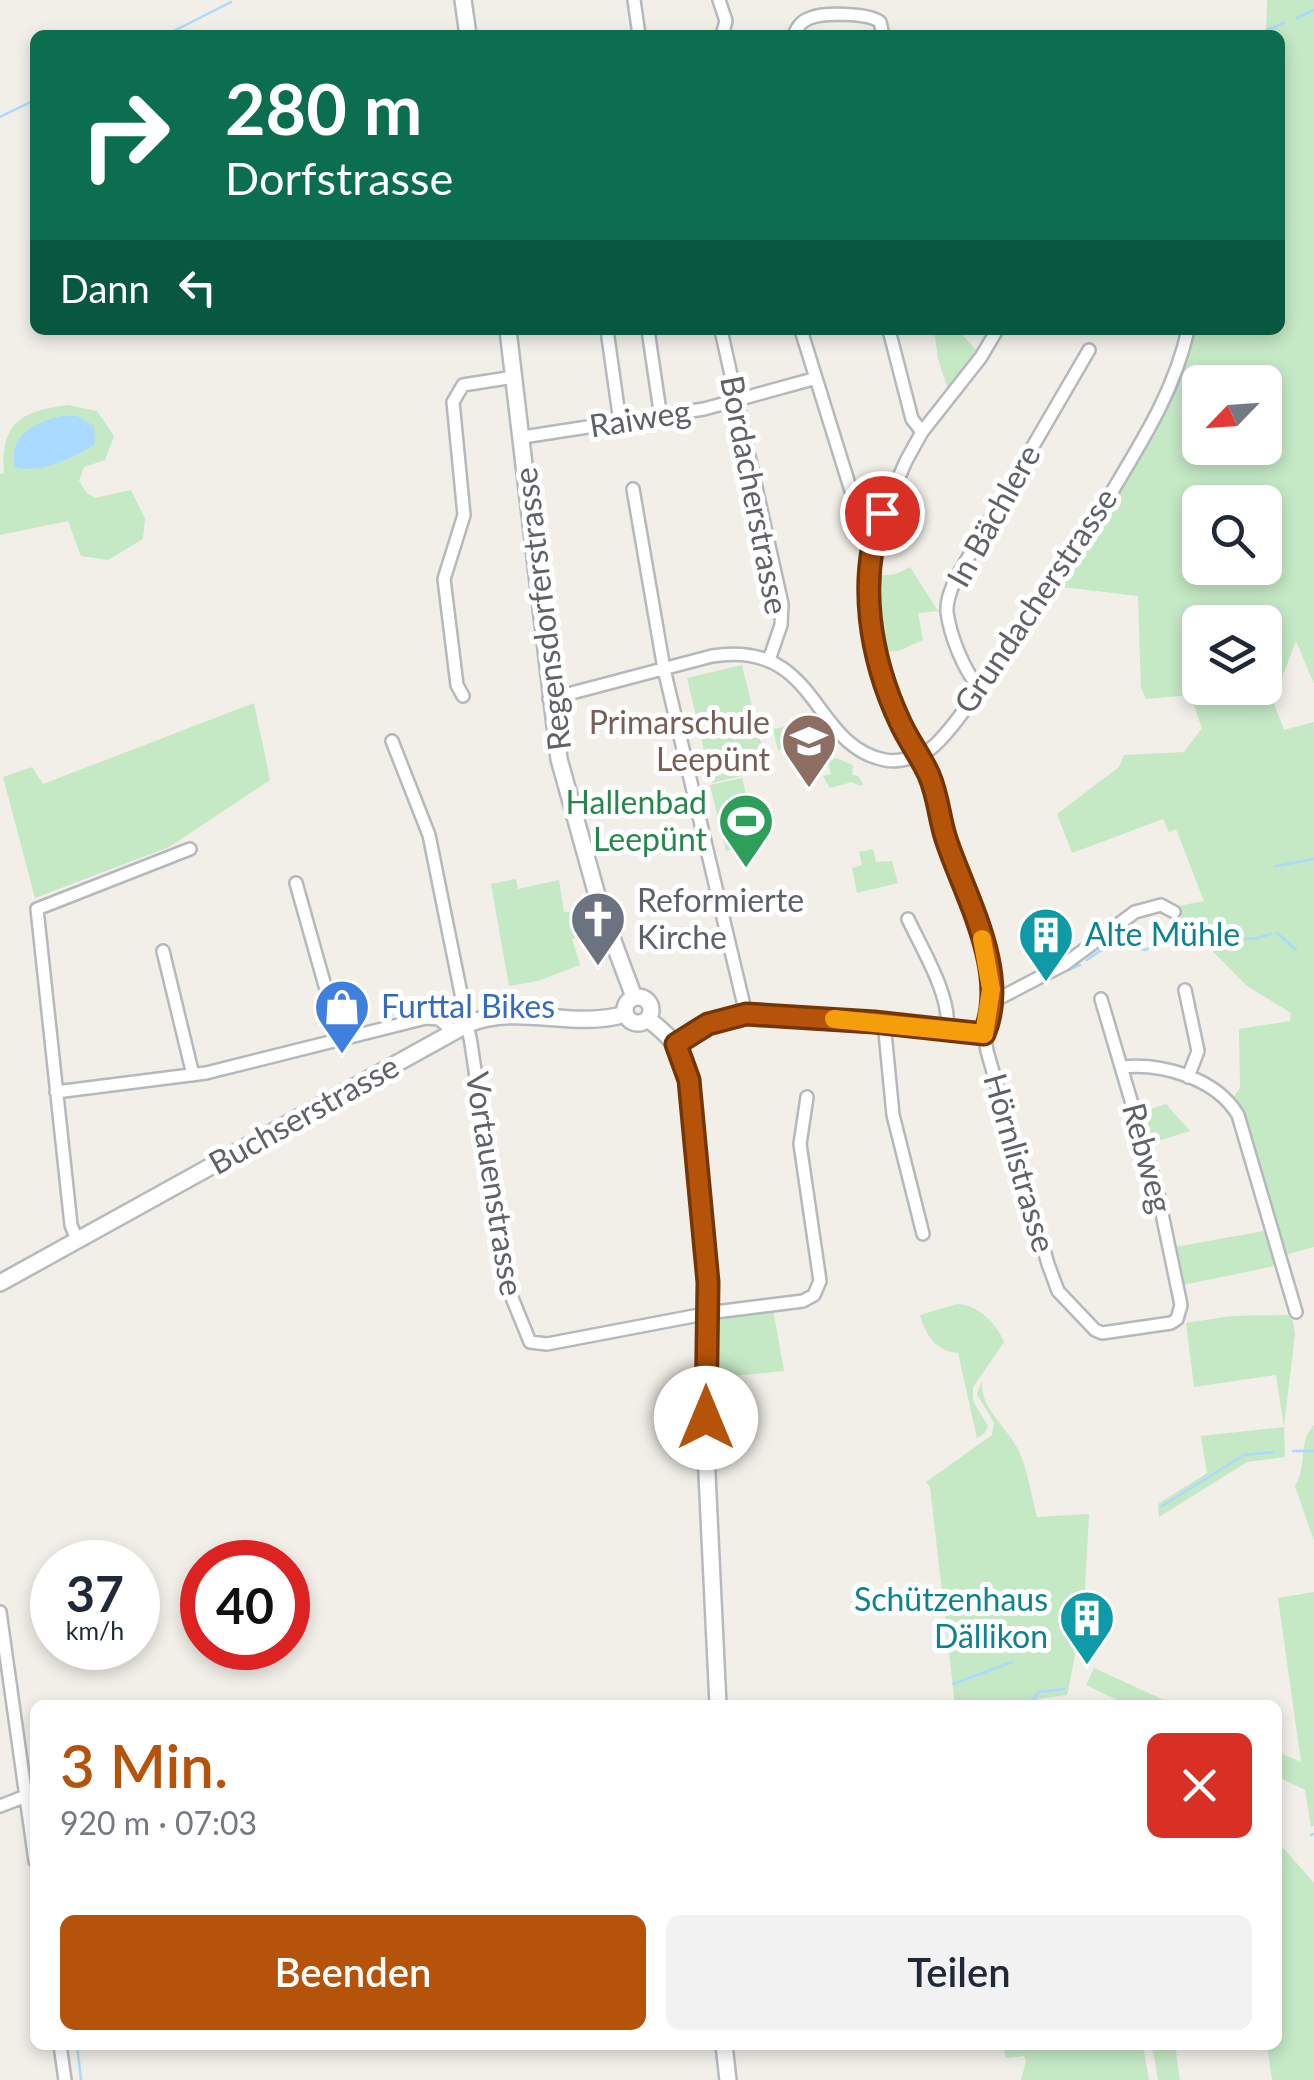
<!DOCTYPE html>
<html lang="de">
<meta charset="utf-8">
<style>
body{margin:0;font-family:Lato,sans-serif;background:#f2f2f3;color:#1f2937;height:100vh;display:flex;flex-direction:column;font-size:38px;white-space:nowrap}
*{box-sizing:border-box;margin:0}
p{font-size:32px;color:#747a83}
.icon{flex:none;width:55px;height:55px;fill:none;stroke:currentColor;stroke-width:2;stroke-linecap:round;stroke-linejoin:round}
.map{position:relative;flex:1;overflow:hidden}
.details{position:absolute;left:30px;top:1700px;width:1252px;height:350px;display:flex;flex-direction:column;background:#fff;border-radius:15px;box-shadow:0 5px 15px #0003}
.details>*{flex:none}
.hud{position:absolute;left:30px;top:30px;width:1255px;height:305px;border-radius:15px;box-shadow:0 5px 15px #0003;background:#0b6e4f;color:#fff;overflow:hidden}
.needle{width:65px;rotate:245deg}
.fabs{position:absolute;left:1182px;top:365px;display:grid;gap:20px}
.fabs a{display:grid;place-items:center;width:100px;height:100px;border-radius:15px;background:#fff;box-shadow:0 5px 15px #0003;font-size:50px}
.speed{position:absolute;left:30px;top:1540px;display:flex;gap:20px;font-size:50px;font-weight:700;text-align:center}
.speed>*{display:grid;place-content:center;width:130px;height:130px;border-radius:50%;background:#fff;box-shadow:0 5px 15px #0003;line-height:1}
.speed small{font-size:25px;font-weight:400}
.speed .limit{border:15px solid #d22;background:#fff;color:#111}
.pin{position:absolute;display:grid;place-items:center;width:85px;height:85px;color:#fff;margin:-42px;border:5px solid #fff;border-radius:50%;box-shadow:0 2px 10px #0007}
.me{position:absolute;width:110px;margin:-55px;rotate:0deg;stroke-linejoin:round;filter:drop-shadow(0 0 8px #0008)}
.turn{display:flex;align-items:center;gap:35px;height:210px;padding:0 30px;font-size:45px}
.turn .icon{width:130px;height:130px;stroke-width:2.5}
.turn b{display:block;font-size:70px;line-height:85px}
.then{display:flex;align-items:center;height:95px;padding:0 30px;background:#0003;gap:20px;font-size:38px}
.round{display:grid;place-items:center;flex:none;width:105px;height:105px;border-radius:15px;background:#f2f2f3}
.summary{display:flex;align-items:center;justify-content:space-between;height:170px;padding:0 30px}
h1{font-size:60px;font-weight:600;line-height:75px;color:#b45309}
.button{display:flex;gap:20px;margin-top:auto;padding:20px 30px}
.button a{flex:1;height:115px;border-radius:15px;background:#b45309;color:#fff;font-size:40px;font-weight:600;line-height:115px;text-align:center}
.button a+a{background:#f2f2f3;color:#1f2937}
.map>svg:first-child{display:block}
.green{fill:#c5e8c5;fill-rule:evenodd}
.water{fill:#aadaff}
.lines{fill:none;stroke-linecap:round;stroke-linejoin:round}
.stream{stroke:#aadaff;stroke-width:2.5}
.street-casing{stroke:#b5b8bc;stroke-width:16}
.secondary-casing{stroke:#b6babf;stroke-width:20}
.street{stroke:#fff;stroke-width:11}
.secondary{stroke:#fff;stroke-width:15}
.route-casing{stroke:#753606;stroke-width:25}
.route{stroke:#b45309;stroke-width:18}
.slow{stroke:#f59e0b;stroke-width:18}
.labels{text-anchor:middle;stroke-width:10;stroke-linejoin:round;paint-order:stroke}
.street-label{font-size:32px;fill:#5f6368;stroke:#fff}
.education-label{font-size:32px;fill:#785e54;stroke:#fff;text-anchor:end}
.leisure-label{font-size:32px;fill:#27864d;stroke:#fff;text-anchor:end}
.worship-label{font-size:32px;fill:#5b616d;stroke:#fff;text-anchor:start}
.culture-label{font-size:32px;fill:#0d838f;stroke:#fff;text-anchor:start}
.shop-label{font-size:32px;fill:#366cbe;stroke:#fff;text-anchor:start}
</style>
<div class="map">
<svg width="1314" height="2080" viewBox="0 0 1314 2080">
<rect width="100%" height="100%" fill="#f1efe8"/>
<path class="green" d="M1267 0H1314V684L1296 641 1273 701 1284 730 1314 722V1247L1285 1255 1242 1112 1233 1098 1240 1088 1239 1029 1290 1021 1291 1013 1247 986 1182 920 1178 906 1204 901 1176 829 1169 832 1163 819 1072 853 1057 814 1119 767 1124 755 1184 752 1202 728 1190 695 1146 699 1141 688 1138 596 1054 586 1158 415 1188 330H1280V35H1266ZM1200 382H1265V448H1200ZM1200 502H1265V568H1200ZM1200 622H1265V688H1200Z
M934 330H958L976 350 948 389 938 359Z
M68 405 97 411 114 436 105 460 84 467 79 481 86 492 95 498 131 490 145 519 143 539 108 560 81 556 68 521 0 535V474L4 473C0 421 23 411 68 405Z
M910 567 938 611 918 613 923 640 898 651 881 652 874 576 896 574Z
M742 665 764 756 751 759 754 773 712 783 687 678Z
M254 703 270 780 169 847 35 898 3 777 32 767 43 784Z
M807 723 815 728 814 741 795 746 797 760 789 762 786 748 778 750 773 729Z
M836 758 853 765 852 775 858 776 863 784 860 786 852 782 830 788 823 776 831 774 828 762Z
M742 778 758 844 726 851 710 785Z
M873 849 876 862 892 861 898 883 857 893 852 868 862 865 859 852Z
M516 879 518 889 559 880 564 912 577 911 583 936 572 939 580 965 538 981 509 986 491 884Z
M1166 1104 1190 1131 1149 1144 1139 1113Z
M1264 1231 1275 1266 1183 1285 1175 1247Z
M957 1304C978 1304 997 1324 1004 1342L973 1387V1401L988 1426 985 1433 977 1438 958 1353C935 1351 926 1335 920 1315Z
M773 1309 784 1371 714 1378 716 1319 724 1315Z
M1288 1315 1293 1321 1295 1334 1284 1427 1285 1457 1247 1462 1159 1517 1158 1504 1207 1473 1201 1436 1284 1427 1276 1375 1194 1387 1186 1323 1231 1316Z
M982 1381C980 1408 1006 1426 1018 1449 1028 1470 1031 1495 1037 1517L1089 1514 1084 1606 1068 1692 1067 1695 1038 1699V1705H955L930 1487 926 1482 992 1435 994 1423 977 1394Z
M1314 1425V1541L1295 1486C1308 1467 1297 1442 1314 1425Z
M1314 1592V1826L1311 1827 1305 1790 1278 1777V1752L1301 1762 1278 1598Z
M1094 1668 1175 1705H1127L1086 1685Z
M1278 1842 1314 1883V2080H1272L1267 2045H1278Z
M1003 2045H1143L1149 2080H1021L1026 2061 1024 2056 1006 2058Z
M1152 2045H1175L1180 2080H1158Z"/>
<path class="water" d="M63 416H77L94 426 95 444C75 457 39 475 15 467 7 435 37 421 63 416Z"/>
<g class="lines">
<path class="stream" d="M1297 18 1314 10
M166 35 231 2
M1256 35 1284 23
M0 117 35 100
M1146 447 1176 391 1194 330
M1068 575 1140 457
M1276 866 1314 859
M1203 933 1253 939 1271 934
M1277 933 1296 950
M1087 960C1112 941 1115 942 1145 950L1183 931
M1059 974 1080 965
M1293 1451H1314
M1162 1506 1244 1455 1274 1452
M953 1684 1012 1662
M1028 1705 1039 1692 1064 1689
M1311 1835 1314 1834
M77 2045 81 2080"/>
<g class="street-casing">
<path id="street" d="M634 0 639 35
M719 0 726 21 722 35
M794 35C797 27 801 21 810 18 824 12 869 13 880 22L883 35
M607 330 620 422
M648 330 661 418
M721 330 782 604 781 625 769 660
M801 330 862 526 866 535 873 540
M889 330 912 419 922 432
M997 330 981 357 922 432 906 461 876 529 869 574 870 616 878 666 902 726 924 764 939 797 947 842 980 930 991 989 990 1012 984 1034 987 1051 1048 1264 1058 1291 1095 1330 1102 1333 1171 1323 1177 1319 1181 1305 1156 1185 1101 999
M523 437 704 409 813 379
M633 489 664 669 746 1014
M980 688C964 672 950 635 947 612 946 601 951 590 955 580L1089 350
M463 696 457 685 444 579 464 515 453 402 463 385 514 377
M549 699 712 656C819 639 811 746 885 760 899 763 924 756 935 745 958 723 976 692 996 666 1037 611 1074 554 1110 495 1142 441 1174 392 1188 330
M392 741 429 835 471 1043 506 1283 530 1342 547 1344 715 1312 803 1301 814 1295 820 1281 800 1144 807 1097
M296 883 340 1039
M908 919C922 949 951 996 947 1028
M163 951 193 1075
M1185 990 1198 1051 1188 1077
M992 1002 1065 964 1135 912 1161 905 1174 912
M884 1022 893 1115 923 1234
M676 1044 708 1024 746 1014 874 1022 984 1034
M1122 1067C1162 1063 1216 1078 1238 1115L1296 1312
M56 1092 206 1073 426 1018 439 1019 454 1032
M77 1240 71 1225 37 909 190 849
M0 1612 35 1861
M0 1806 26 1796
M60 2045 65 2080"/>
</g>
<g class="secondary-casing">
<path id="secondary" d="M463 0 468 35
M508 330 559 759 600 906 634 997
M625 1010a13 13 0 1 1 26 0a13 13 0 1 1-26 0Z
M648 1019C670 1036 685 1051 689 1080L707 1282 706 1453 718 1705
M0 1283 468 1024C519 1003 573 1030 625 1014
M724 2045 728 2080"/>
</g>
<use href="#street" class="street"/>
<use href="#secondary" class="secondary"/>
</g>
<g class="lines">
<g class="route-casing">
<path id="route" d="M706 1418 708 1282 689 1080 676 1044 708 1024 746 1014 874 1022 984 1034C1010 974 966 898 947 842 939 820 939 798 929 775 921 757 908 740 900 722 870 658 857 580 882 513"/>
</g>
<use href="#route" class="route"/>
<path class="slow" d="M834 1019 984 1034 991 989 982 939"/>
</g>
<defs>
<g id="school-pin" transform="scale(2.875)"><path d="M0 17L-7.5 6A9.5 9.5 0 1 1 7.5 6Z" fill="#8d6e63" stroke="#fff"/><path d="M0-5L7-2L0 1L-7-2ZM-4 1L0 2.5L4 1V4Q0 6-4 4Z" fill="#fff"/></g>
<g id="stadium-pin" transform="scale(2.875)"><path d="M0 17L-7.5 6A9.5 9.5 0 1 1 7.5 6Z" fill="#2e9e5b" stroke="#fff"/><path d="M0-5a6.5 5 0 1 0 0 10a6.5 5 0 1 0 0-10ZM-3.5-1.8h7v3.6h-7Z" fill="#fff"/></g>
<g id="church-pin" transform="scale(2.875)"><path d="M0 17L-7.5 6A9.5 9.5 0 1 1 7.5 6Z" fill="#6b7280" stroke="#fff"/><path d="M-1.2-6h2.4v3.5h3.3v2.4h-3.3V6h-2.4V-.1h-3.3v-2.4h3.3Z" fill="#fff"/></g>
<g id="building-pin" transform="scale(2.875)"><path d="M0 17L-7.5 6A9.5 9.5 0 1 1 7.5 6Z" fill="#0f9aa8" stroke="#fff"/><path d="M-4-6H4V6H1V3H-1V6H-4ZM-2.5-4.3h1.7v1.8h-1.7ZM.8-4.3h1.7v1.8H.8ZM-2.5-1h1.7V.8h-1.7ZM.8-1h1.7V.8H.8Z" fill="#fff"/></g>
<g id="shop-pin" transform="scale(2.875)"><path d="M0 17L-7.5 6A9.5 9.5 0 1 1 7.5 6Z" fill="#3f7fe0" stroke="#fff"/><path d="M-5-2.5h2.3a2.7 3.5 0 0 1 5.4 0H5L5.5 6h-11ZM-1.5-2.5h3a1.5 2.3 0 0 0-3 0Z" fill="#fff"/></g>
</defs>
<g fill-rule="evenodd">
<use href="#school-pin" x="809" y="741"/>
<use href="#stadium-pin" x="746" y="821"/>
<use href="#church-pin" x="598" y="919"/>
<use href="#building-pin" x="1046" y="935"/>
<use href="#shop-pin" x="342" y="1007"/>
<use href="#building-pin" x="1087" y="1618"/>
</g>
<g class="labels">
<g class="street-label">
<text transform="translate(640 419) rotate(-9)" y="11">Raiweg</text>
<text transform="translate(754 495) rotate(79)" y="11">Bordacherstrasse</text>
<text transform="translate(994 516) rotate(-61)" y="11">In Bächlere</text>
<text transform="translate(1036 601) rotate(-56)" y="11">Grundacherstrasse</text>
<text transform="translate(543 609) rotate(-97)" y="11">Regensdorferstrasse</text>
<text transform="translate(304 1115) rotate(-29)" y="11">Buchserstrasse</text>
<text transform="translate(1147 1158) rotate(75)" y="11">Rebweg</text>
<text transform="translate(1019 1163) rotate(74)" y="11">Hörnlistrasse</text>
<text transform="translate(494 1184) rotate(81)" y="11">Vortauenstrasse</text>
</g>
<g class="education-label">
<text x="770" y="734">Primarschule<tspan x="770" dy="37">Leepünt</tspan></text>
</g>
<g class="leisure-label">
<text x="707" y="814">Hallenbad<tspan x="707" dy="37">Leepünt</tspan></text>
</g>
<g class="worship-label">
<text x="637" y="912">Reformierte<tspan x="637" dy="37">Kirche</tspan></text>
</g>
<g class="culture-label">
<text x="1085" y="946">Alte Mühle</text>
<text x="1048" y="1611" text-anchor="end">Schützenhaus<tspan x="1048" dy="37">Dällikon</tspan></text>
</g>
<g class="shop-label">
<text x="381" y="1018">Furttal Bikes</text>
</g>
</g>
</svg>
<div class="fabs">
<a><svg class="needle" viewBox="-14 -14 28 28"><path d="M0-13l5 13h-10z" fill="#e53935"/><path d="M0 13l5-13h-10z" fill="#747a83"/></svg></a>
<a><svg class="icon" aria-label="search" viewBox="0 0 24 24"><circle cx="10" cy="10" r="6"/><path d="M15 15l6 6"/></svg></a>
<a><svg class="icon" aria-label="layers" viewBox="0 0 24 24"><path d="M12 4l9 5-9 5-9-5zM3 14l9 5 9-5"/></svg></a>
</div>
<div class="speed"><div>37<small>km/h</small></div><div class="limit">40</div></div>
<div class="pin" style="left:882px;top:513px;background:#d93025"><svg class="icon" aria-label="arrive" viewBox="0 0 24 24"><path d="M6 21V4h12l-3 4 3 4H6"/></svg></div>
<svg class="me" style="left:706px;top:1418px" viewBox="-20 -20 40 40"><circle r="19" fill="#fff"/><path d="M0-13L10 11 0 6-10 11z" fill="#b45309"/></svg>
<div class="hud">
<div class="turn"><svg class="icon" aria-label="right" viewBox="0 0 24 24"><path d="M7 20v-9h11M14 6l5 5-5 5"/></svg><div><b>280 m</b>Dorfstrasse</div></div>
<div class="then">Dann<svg class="icon" aria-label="left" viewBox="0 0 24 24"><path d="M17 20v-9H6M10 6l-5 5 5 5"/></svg></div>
</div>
<section class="details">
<div class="summary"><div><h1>3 Min.</h1><p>920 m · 07:03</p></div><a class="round" style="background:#d93025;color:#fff"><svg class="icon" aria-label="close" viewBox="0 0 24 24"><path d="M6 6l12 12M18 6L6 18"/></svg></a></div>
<div class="button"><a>Beenden</a><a>Teilen</a></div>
</section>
</div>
